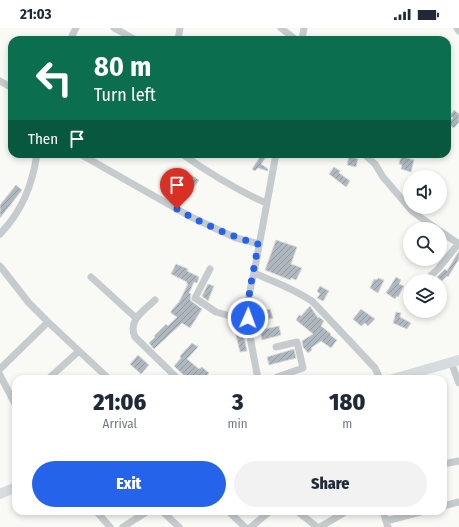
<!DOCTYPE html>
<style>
body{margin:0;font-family:"Fira Sans Condensed",sans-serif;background:#f2f2f3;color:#1f2937;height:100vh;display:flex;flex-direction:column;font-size:15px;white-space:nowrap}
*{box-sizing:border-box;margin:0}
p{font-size:13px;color:#747a83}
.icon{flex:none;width:22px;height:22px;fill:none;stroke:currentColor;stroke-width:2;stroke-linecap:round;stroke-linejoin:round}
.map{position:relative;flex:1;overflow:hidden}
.side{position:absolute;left:12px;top:347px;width:435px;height:140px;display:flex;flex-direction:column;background:#fff;border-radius:12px;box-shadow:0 2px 6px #0003}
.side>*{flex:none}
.guide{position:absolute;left:8px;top:8px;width:443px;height:122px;border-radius:12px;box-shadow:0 2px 6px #0003;background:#0b6e4f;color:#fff;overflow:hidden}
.buttons{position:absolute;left:403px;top:142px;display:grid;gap:8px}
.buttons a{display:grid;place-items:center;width:44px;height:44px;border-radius:50%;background:#fff;box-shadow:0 2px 6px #0003;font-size:20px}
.pin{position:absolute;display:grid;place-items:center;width:34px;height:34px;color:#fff;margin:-41px -17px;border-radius:50% 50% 50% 0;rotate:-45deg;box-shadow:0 0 4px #0007}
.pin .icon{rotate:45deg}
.me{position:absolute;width:44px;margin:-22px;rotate:2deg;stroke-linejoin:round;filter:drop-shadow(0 0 3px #0008)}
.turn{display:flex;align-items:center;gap:14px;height:84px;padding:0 20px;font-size:18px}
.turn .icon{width:52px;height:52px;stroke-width:2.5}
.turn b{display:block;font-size:28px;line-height:34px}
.then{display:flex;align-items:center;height:38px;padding:0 20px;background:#0003;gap:8px;font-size:15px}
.eta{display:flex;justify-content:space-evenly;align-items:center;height:68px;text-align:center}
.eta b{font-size:24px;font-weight:800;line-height:28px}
.cta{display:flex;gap:8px;margin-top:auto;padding:8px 20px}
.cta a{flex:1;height:46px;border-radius:24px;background:#2563eb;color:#fff;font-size:16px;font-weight:800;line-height:46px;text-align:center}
.cta a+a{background:#f2f2f3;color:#1f2937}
.status{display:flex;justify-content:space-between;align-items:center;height:28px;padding:0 20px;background:#fff;direction:ltr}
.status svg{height:11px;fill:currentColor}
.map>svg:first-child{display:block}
.building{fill:url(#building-hatch);stroke:#dadad8}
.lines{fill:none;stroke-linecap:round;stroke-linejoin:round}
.minor{stroke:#c6cbce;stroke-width:7}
.highway{stroke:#d6dbdf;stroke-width:10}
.route{stroke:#2563eb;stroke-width:7;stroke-dasharray:0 12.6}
</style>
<div class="status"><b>21:03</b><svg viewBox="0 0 49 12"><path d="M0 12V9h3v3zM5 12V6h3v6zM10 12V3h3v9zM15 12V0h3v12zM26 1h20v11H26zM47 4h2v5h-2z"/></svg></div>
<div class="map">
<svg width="459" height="499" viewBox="0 0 459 499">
<defs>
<pattern id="building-hatch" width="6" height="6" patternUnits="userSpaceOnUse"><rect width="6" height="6" fill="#aeb8be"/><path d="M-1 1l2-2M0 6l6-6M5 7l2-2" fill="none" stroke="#919aa0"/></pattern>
</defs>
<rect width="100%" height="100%" fill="#f9f9f6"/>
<path class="building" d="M454 82 459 86V94L454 100 448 96 453 90 450 88Z
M262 126H268L261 136 268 141V143L258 140 255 143 252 141Z
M349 128 358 131 356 139 347 137Z
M401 128 414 132 411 144 401 141 402 137 399 136Z
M334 139 340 143 339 145 350 153 346 159 329 146Z
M191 147 199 152 192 162 184 157Z
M16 157 22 162 0 190V177Z
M276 212 297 219 291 236 302 240 296 252 291 250 290 252 265 242Z
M459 223V231L448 249 447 248 442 253 437 249 445 241 447 243Z
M176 236 188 241 187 243 199 249 197 255 194 254 189 265 191 266 190 270 191 273 202 281 190 300 182 295 154 321 149 315 155 309 154 308 166 296 168 298 177 289 171 285V283L179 274 188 256 186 255 187 254 171 246Z
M396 249 401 252 399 256 404 258 398 269 397 268 395 271 386 265Z
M378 250 384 252 378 265 370 260 374 251 377 252Z
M208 256 214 258 208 273 202 268Z
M320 258 329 263 323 273 317 270 320 266 317 263Z
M310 278 318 290 319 289 324 293 321 298 331 306 330 307 337 312 331 320 321 313 311 320 312 322 308 325 303 319 302 313 313 306 296 292 299 287 301 288Z
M270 281 273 290 261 293 259 284Z
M361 281 375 291 368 298 365 295 361 298 353 291Z
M396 284 401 285 400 289 411 295 407 301 393 295Z
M279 298 281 307 262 312 260 302Z
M242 301 247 323 240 324 235 303Z
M192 315 198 319 187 331 199 341 202 339 209 345 204 351H188L174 338 181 330 180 328Z
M294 321 296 330 269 337 267 329Z
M138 327 149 337 141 346 130 336Z"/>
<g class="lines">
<path class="minor" d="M114 0 136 12
M281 0 296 12
M457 0 459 3
M70 12 76 0
M178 12 180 0
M302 12 304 0
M0 53 12 60
M80 126 191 189 236 210 259 216
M182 126C209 145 237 162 266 175
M364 126 375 136 383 149 412 183 420 189 437 201
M440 203 459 216
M0 206C22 183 32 158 37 126
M0 238 29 275 48 294 109 351
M210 241 195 270 216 284 230 288 248 279
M254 245C274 254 295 261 313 274L375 340 380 351
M91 249 136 290
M425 253 438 241 459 215
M155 272C145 282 127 292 135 309L178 351
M276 319 297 314 303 340 277 349V351
M451 334 459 355
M0 341 48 294
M0 347 16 378
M48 351 79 323
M258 351C254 328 247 302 248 279 248 268 251 257 254 245L276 126
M443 436 459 433
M443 478 459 474
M96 483 110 499
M162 483 179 499
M228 483 245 499
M297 483 317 499
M383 483 388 499
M386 493 424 483
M123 499 148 483
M251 499 270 483
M320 499 347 483"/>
<path class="highway" d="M393 351 459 332
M0 466 16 459"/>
</g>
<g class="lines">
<path class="route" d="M177 181C203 196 230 208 258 216 255 240 247 265 248 290"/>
</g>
</svg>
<div class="buttons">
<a><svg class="icon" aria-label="sound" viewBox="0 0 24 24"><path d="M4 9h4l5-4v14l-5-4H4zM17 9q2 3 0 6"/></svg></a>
<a><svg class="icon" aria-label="search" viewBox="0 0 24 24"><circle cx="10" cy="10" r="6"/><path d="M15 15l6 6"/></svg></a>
<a><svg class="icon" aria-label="layers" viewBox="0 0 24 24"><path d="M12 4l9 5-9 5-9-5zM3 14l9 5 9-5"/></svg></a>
</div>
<div class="pin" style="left:177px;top:181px;background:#d93025"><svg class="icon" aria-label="arrive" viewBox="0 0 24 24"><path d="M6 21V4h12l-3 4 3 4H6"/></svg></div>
<svg class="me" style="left:248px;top:290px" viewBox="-20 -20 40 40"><circle r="17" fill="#2563eb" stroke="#fff" stroke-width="3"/><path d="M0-11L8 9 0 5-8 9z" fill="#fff"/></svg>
<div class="guide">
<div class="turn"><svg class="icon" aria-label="left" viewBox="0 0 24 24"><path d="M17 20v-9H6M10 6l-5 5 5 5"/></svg><div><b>80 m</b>Turn left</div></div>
<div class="then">Then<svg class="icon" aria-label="arrive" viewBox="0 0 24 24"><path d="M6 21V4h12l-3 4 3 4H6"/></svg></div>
</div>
<section class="side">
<div class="eta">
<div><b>21:06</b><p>Arrival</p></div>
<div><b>3</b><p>min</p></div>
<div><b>180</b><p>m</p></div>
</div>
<div class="cta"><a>Exit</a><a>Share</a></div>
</section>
</div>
